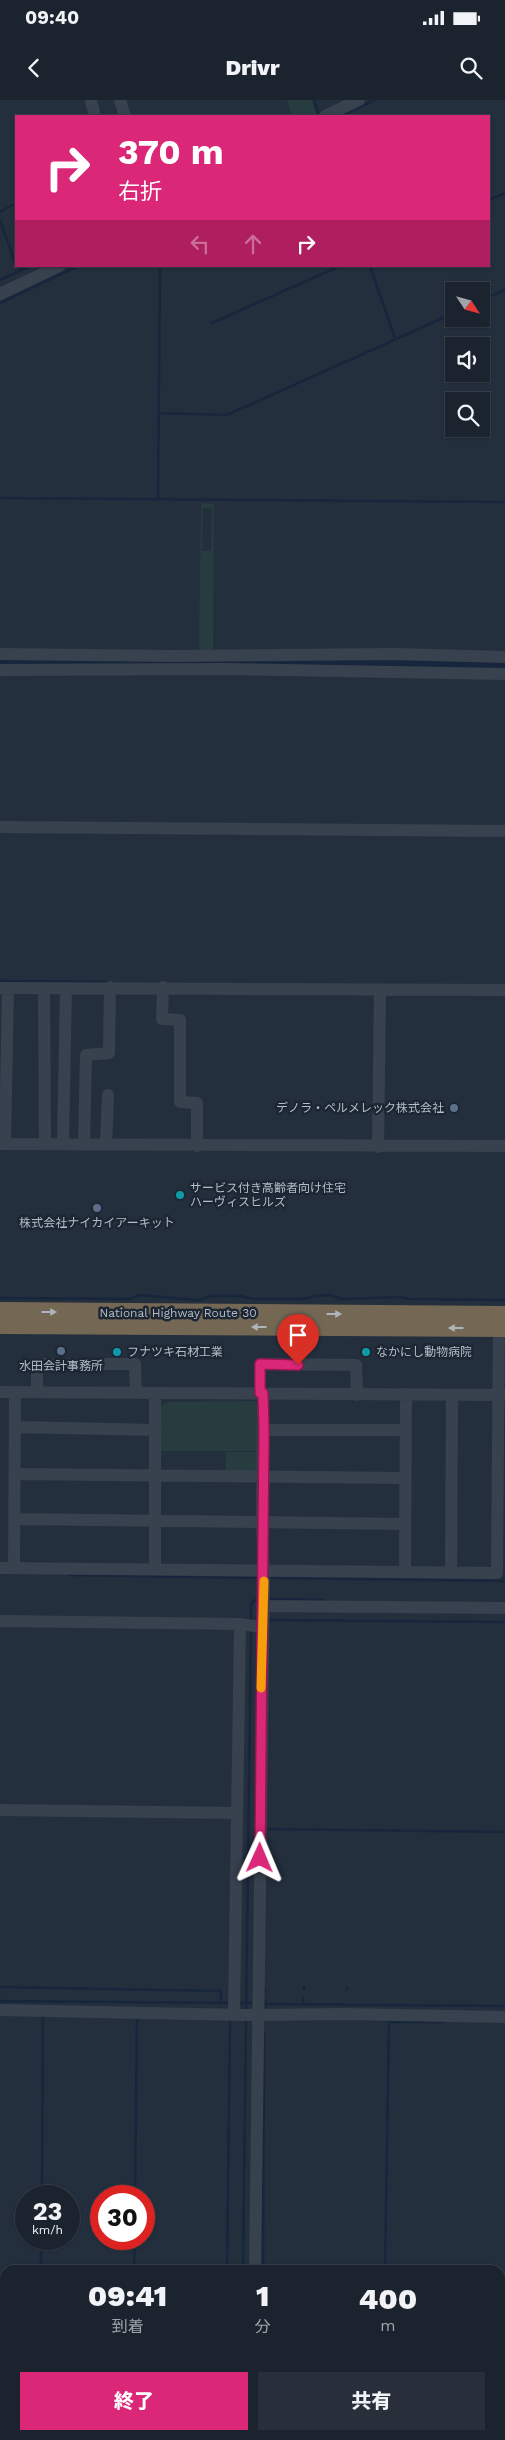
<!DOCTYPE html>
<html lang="ja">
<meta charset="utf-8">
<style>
body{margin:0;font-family:"Work Sans","Noto Sans JP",sans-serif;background:#282f3a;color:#f1f3f6;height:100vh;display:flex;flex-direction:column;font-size:19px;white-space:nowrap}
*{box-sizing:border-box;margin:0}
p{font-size:16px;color:#a0a4aa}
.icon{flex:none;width:28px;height:28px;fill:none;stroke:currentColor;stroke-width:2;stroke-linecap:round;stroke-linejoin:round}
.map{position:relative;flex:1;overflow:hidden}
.sheet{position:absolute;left:0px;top:2165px;width:505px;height:175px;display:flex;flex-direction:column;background:#1b232e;border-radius:15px 15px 0 0;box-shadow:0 1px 4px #0004,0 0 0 1px #39404a}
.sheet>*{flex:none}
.guide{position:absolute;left:15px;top:15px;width:475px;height:152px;border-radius:0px;box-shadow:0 1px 4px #0004,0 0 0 1px #39404a;background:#db2777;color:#fff;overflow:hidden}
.needle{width:32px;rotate:126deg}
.controls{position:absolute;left:445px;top:182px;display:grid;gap:10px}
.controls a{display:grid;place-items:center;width:45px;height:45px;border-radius:0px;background:#1b232e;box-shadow:0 1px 4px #0004,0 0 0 1px #39404a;font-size:25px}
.speed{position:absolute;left:15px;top:2085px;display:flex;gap:10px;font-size:25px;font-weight:700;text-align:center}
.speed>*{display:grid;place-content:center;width:65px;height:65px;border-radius:50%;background:#1b232e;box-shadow:0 1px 4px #0004,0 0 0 1px #39404a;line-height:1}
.speed small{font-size:12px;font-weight:400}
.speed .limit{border:8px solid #d22;background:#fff;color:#111}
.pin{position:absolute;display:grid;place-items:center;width:42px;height:42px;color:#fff;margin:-51px -21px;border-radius:50% 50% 50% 0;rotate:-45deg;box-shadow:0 0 5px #0007}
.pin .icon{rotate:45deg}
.me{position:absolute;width:55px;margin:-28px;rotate:1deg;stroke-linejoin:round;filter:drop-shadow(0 0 4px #0008)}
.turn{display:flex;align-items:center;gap:18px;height:105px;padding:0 20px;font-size:22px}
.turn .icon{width:65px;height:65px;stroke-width:2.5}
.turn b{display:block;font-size:35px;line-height:42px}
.lanes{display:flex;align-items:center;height:48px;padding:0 20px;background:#0003;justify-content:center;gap:25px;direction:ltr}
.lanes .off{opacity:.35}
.eta{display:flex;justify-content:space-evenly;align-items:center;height:85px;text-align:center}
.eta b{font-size:30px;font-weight:800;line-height:35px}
.cta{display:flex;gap:10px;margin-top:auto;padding:10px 20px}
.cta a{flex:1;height:58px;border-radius:0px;background:#db2777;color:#fff;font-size:20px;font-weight:800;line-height:58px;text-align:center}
.cta a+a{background:#282f3a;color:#f1f3f6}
.status{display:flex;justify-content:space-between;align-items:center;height:35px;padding:0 25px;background:#1b232e;direction:ltr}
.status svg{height:14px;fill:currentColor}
header{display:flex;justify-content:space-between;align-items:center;height:65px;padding:0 20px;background:#1b232e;font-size:22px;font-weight:800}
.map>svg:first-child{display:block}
.green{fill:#263c3f;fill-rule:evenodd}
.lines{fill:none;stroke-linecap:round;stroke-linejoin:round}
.stream{stroke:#17263c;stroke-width:2.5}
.river{stroke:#17263c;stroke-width:16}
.minor{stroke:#38414e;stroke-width:12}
.highway{stroke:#746855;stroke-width:18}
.oneway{fill:#aeb4bd}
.route-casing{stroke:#8e194d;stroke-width:12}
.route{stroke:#db2777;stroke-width:9}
.slow{stroke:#f59e0b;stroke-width:9}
.service-dot{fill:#5c6f8a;stroke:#1d2633;stroke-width:2}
.culture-dot{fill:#0f9aa8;stroke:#1d2633;stroke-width:2}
.labels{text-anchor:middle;stroke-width:5;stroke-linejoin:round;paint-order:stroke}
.poi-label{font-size:12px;fill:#b4bcc9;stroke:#1d2633;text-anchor:start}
.street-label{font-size:12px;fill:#b4bcc9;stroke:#1d2633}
</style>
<div class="status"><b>09:40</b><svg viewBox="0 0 49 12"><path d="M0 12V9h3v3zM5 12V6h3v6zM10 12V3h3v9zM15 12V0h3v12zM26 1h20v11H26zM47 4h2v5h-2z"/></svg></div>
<header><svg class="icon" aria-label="back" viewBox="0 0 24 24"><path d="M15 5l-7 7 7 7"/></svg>Drivr<svg class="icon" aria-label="search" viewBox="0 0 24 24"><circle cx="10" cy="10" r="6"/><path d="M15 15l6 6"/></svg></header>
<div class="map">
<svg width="505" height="2340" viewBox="0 0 505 2340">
<rect width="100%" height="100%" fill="#242f3e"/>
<path class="green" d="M287 0H312L317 16H292Z
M201 403 214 404 213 551H199ZM203 408 212 409 211 451H202Z
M255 1301 260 1306 259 1351H159V1306L168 1302Z
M226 1352H259V1367L254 1372H226Z"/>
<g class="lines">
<path class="stream" d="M314 0 318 13
M340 16 375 0
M489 100 505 93
M0 112 16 103
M0 120 16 165
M370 166 395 238
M0 180 30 166
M481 200 505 190
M0 203 78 166
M212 223 340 166
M159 313 227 315 454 213
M0 398 505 402
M158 399 160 166
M0 881 109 882
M0 1198 129 1199 140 1195 198 1200 211 1196H241L253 1199H303L315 1196 330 1195 342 1199 402 1197 408 1199 505 1200
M69 1475 261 1478
M269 1478 505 1481
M269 1499 324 1500
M268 1520 505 1522
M251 1522V1506L253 1501 261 1499
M266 1729 505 1732
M0 1887 221 1891V1903
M347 1888V1890
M304 1889V1887
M265 1891V1889
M265 1900 266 1908
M0 1901 230 1903
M238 1903H251
M264 1904 505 1906
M303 1904V1898
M246 1912 251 1530
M389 1922H442
M42 2096 43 1916
M135 2096 137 1917
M41 2170V2139
M134 2170 135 2139
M227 2170 230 1921
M243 2170 246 1920
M263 2170 264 1932
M385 2170 389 1919
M500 2244H505
M39 2340V2335
M132 2340V2335
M225 2340V2335
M242 2340V2335
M261 2340V2335
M382 2340V2335"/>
<path class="river" d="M0 561 424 563 505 566"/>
<path class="minor" d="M120 0 125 16
M91 1 95 16
M325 16 359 0
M0 194 59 166
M0 554 173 556 393 554 505 557
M0 570 224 569 505 574
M0 727 505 731
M163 887 162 919 180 920V1002L197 1003V1046
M0 888 505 890
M44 888 45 1044
M0 1044 505 1046
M5 1044 8 888
M63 1044 66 888
M106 1044 108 995
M84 1045 86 955 109 953 110 887
M378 1047 380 890
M0 1292 505 1295
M37 1292V1264H135L136 1293
M260 1293V1264L356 1265 357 1295
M15 1327 156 1330
M264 1330H405
M16 1374 405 1378
M15 1419 405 1424
M0 1468 497 1473 499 1219
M14 1468 15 1292
M155 1469V1293
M405 1472 406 1294
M451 1473 452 1295
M264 1506 505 1508
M0 1521 240 1524 262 1527
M0 1710 237 1713
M0 1910 243 1915 345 1914 505 1917
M234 1914 240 1524
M255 2170 264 1482 262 1421 263 1293
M253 2340V2335"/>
<path class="highway" d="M0 1211 505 1215
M0 1225 505 1228"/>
</g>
<defs><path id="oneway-solid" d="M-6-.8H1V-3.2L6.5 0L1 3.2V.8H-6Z" transform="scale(1.25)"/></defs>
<g class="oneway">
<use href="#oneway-solid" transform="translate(49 1212)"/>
<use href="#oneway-solid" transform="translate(334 1214)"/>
<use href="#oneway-solid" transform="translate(259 1227) rotate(-180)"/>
<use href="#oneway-solid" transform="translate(456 1228) rotate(-180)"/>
</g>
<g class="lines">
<g class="route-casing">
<path id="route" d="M260 1758 264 1330 263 1293H260V1264L298 1265"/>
</g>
<use href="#route" class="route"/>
<path class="slow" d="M261 1588 264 1481"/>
</g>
<g class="service-dot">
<circle cx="454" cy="1008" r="5"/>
<circle cx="97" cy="1108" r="5"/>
<circle cx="61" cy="1251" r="5"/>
</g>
<g class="culture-dot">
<circle cx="180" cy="1095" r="5"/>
<circle cx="117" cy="1252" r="5"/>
<circle cx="366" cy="1252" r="5"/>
</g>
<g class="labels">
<g class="poi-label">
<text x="444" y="1012" text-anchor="end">デノラ・ペルメレック株式会社</text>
<text x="190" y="1092">サービス付き高齢者向け住宅<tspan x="190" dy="14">ハーヴィスヒルズ</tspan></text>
<text x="97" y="1127" text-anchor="middle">株式会社ナイカイアーキット</text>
<text x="127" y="1256">フナツキ石材工業</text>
<text x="376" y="1256">なかにし動物病院</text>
<text x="61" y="1270" text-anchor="middle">水田会計事務所</text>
</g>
<g class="street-label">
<text x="178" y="1217">National Highway Route 30</text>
</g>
</g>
</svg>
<div class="controls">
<a><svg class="needle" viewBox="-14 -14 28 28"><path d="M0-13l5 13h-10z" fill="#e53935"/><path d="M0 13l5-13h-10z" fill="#a0a4aa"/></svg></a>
<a><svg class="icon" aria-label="sound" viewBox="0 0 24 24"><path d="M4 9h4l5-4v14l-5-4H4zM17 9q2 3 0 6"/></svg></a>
<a><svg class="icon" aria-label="search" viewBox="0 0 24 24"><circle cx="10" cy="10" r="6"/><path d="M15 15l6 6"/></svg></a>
</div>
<div class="speed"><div>23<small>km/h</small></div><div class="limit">30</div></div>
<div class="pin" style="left:298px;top:1265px;background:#d93025"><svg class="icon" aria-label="arrive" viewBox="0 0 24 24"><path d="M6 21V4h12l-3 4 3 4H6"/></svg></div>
<svg class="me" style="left:260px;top:1758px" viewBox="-20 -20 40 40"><path d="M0-17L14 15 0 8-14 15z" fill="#db2777" stroke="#fff" stroke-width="4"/></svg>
<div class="guide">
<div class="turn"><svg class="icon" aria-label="right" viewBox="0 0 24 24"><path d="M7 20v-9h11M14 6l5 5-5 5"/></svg><div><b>370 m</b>右折</div></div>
<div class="lanes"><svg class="icon off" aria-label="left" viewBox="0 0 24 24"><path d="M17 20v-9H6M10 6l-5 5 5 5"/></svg><svg class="icon off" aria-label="ahead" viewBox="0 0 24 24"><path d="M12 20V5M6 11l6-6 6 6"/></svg><svg class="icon" aria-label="right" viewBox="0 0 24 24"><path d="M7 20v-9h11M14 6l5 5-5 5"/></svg></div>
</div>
<section class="sheet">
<div class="eta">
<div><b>09:41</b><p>到着</p></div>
<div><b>1</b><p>分</p></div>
<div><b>400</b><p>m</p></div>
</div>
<div class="cta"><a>終了</a><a>共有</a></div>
</section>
</div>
